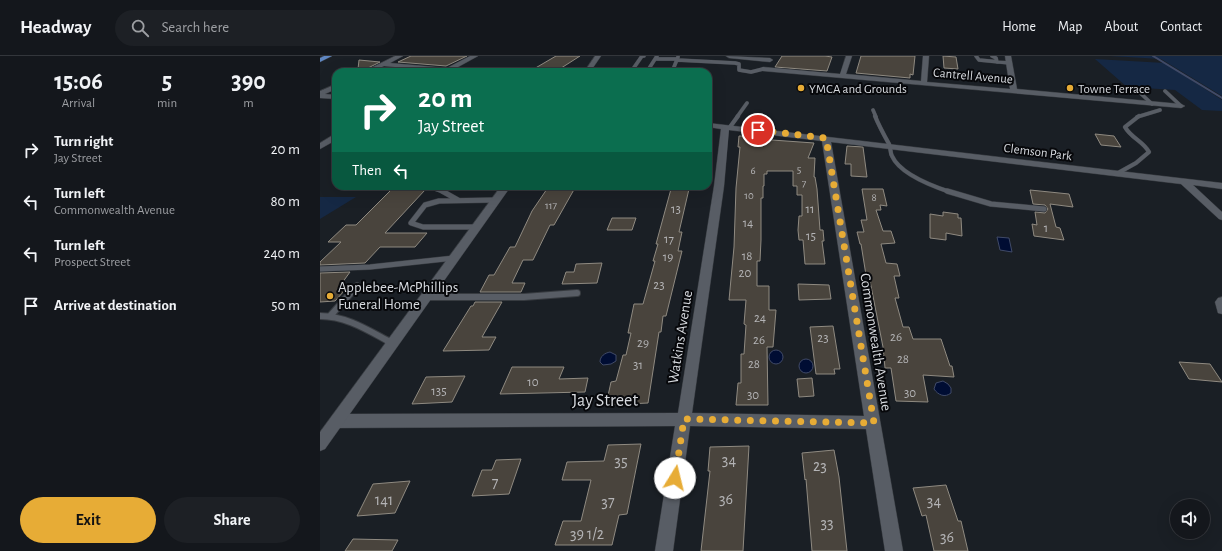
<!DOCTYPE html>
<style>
body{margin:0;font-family:"Alegreya Sans",sans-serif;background:#1d2025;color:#f1f3f6;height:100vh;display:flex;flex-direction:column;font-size:15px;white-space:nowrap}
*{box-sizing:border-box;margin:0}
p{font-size:13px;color:#9d9fa3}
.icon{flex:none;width:22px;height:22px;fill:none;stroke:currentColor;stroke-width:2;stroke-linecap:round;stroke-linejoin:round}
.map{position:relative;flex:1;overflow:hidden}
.details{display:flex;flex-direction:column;background:#14171c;width:320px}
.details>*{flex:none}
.guide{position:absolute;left:12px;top:12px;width:380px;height:122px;border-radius:12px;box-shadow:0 4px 16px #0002,0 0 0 1px #33363b;background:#0b6e4f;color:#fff;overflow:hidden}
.buttons{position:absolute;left:850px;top:443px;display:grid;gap:8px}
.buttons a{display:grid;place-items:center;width:40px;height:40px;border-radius:50%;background:#14171c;box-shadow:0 4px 16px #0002,0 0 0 1px #33363b;font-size:20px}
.pin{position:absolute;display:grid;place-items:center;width:34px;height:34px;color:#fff;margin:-17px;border:2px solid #fff;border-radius:50%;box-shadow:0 1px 4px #0007}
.me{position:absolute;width:44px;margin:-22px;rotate:9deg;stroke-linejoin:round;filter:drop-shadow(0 0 3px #0008)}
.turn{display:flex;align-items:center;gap:14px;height:84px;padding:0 20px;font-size:18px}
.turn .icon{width:52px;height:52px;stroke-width:2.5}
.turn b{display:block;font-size:28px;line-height:34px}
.then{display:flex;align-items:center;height:38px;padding:0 20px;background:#0003;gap:8px;font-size:15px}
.eta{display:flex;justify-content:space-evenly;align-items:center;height:68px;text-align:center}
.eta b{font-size:24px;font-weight:700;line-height:28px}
.action{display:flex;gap:8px;margin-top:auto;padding:8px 20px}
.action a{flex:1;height:46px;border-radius:24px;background:#e7ac36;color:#111;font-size:16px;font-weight:700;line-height:46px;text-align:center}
.action a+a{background:#1d2025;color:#f1f3f6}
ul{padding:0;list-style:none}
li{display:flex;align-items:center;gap:12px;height:52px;padding:0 20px}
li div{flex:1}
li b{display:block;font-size:15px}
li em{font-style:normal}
header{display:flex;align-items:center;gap:24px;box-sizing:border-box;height:56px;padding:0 20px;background:#14171c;border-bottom:1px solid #33363b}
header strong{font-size:19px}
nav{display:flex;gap:22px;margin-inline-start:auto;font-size:14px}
.search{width:280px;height:36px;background:#1d2025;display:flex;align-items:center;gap:10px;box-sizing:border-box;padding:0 14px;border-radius:22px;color:#9d9fa3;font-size:15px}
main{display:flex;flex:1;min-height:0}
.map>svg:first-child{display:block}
.green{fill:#152844}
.water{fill:#000d33;stroke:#404a67}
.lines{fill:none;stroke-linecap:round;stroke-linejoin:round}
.stream{stroke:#404a67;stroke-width:2}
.building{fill:#49443d;stroke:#8f8a81}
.lane-far3-casing{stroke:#373b40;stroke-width:4}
.lane-far2-casing{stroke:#373b40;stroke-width:4.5}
.lane-far1-casing{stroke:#373b40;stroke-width:6}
.lane-casing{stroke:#373b40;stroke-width:8}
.street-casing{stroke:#373b40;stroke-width:1}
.secondary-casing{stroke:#373b40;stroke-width:1}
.primary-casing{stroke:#373b40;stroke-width:1}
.lane-far3{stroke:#585d65;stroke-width:3.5}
.lane-far2{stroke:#585d65;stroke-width:4}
.lane-far1{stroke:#585d65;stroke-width:5}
.lane{stroke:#585d65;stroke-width:6}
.street{fill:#585d65;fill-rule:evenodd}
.secondary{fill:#585d65;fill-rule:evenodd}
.primary{fill:#5f86c1;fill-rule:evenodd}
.route{stroke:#e7ac36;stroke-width:7;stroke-dasharray:0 12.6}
.poi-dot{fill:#e7ac36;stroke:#07080b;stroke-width:1.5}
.labels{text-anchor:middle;stroke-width:4;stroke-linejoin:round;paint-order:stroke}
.far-number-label{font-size:11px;fill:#b4b4b6}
.far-street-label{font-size:13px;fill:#d7dadf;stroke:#07080b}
.far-poi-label{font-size:13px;fill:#d7dadf;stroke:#07080b;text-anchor:start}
.number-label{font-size:13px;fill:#b4b4b6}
.poi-label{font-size:15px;fill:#d7dadf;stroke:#07080b;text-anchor:start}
.street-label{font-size:15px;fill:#d7dadf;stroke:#07080b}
.near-number-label{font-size:16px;fill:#b4b4b6}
.near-street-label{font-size:18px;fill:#d7dadf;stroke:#07080b}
</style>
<header>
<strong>Headway</strong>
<div class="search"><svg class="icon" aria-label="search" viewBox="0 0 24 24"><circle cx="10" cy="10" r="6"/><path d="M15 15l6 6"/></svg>Search here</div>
<nav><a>Home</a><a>Map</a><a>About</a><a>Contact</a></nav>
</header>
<main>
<section class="details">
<div class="eta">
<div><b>15:06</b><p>Arrival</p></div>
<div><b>5</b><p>min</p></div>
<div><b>390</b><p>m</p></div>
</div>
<ul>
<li><svg class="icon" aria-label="right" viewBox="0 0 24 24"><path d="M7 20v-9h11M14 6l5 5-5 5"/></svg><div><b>Turn right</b><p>Jay Street</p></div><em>20 m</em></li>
<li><svg class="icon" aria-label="left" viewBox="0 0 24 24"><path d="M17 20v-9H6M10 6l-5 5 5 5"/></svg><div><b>Turn left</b><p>Commonwealth Avenue</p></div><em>80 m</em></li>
<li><svg class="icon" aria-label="left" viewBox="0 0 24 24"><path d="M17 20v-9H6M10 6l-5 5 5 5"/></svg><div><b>Turn left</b><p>Prospect Street</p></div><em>240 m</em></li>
<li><svg class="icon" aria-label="arrive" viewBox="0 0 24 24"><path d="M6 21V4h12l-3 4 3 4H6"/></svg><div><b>Arrive at destination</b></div><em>50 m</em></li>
</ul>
<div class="action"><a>Exit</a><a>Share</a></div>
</section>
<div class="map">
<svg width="902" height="495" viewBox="0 0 902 495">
<rect width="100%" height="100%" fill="#1a1f25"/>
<path class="green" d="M790 0H902V40L841 3Z
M775 3 845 7 902 44V55L882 54 855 34 807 31Z
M0 141H36L0 163Z"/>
<path class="water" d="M677 181 689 182 692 196 680 194Z
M449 301a7 7 0 1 1 14 0a7 7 0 1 1-14 0Z
M290 296 296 299V305L291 308 283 309 280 306C280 300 285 297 290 296Z
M479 310a7 7 0 1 1 14 0a7 7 0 1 1-14 0Z
M623 325 628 328 631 332V337C625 342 618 339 614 333L616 327Z"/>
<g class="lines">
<path class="stream" d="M833 0 902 42"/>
</g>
<path class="building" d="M91 0H147L126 10 78 6Z
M236 0H260L235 16 212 14Z
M462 0H505L512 1 507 15 455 11Z
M541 0H595L593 19 590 18V22L536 17Z
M623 0 636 1 638 13 624 12Z
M39 4 60 6 44 14 38 13Z
M64 12 113 16H56Z
M775 78 794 80 801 91 781 89Z
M419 80H430V84H452L494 87 488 102H495L494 121H495L497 133 500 174H503L504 185H502L505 208H485L483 184H479L478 174 479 160H482V139H477V130H473V115H447V118H444V130H443V142H441V184L440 205H437V230H449V254H456L453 291H447L448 349H416L418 327H421V298H424L426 269 424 268 426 244H409L414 191 416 132 420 91H418Z
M527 90 543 91 547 121 531 120V108H525Z
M229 130H256L234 169H230L213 204H203L192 227H205L201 236H160L169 219H174L190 191H195L212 155Z
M351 133H369L359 176H362L358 195H362L346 260H343L341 276H339L328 347 286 349 291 326 296 325 303 299H306L311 277H308L314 248H323L335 205H333L338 188H336Z
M542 133H563L567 150 560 149 561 154H556L563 175H571L575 187 561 188 566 207 577 208 580 220H574L579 242H575L583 271H589L593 283H621L630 310H632L634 321 603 319 608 346 576 345 571 312H565L563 291 549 220 546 219 541 188H540L537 176H544L541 164H547Z
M71 134H105L65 177H107L95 191H60L45 207 0 209V206L21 186H8L26 169H36Z
M710 134 749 138 753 151 730 148 736 171 740 172 744 184 714 180 712 168 717 169 715 156 725 157 728 153 725 149 713 148Z
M623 156 638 158V162H641L642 180 626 177V184L610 182V158L623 160Z
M292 162H316L312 174H287Z
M282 207 277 227 242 228 246 216H254L256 208Z
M30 216 17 234H25L15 245 0 246V217Z
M478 228 509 229 511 243 479 244Z
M155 246H182L162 281H176L169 294 123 295 151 250H153Z
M513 270 520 313H514L515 318H496L490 271Z
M859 306 890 308 902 326 869 323Z
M192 311H244L239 323 268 322 265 336 180 338Z
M145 320 132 346 92 348 106 321Z
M492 322 494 340 479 341 477 323Z
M321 388 307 458 299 459 292 489H235L243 465H261L271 424H242L247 406 284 405 288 389Z
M429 390 423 495H381L390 415H388L390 391Z
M514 394 519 421 527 495H492L486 423 485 424 482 397Z
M201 403 189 438 152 440 162 414H172L176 404Z
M90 425 75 457 37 460 53 428Z
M626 429 638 465H641L648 495H614L606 459 602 460 593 432Z
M33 483 78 484 72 495H25Z"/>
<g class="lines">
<g class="lane-far3-casing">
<path id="lane-far3" d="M324 0H322L313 13 314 14H328L337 0
M656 0 659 4 690 7
M672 0 676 2 677 6
M337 3H357
M357 4 415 7 419 8V14L431 16 443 13
M352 16 358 1
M816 33 832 48
M845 35 861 50
M553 54 556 61
M417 61 427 47
M817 61 840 54"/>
</g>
<g class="lane-far2-casing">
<path id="lane-far2" d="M555 60C559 70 564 79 569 88 571 92 570 97 572 100 580 118 612 130 630 136
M410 71 418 60
M798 117 816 107 829 96C823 85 811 82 805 71L819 60
M57 131H110L124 136"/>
</g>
<g class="lane-far1-casing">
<path id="lane-far1" d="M122 135 138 144
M627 135 671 148 724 153
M156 171H103L91 167 105 149 119 145 175 144
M0 213 50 211 134 202"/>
</g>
<g class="lane-casing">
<path id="lane" d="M105 241H204L257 237
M11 259 37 230
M0 260C27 260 49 275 72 287"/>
</g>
<g class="street-casing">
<path id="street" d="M75 0H83L70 7 127 12 150 0H158L129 16 64 10 51 16H43Z
M406 0 450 2 453 4 450 6 409 2Z
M526 0H532L526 18 601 25 603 0H609L607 26 690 33 685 0H691L697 33 861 48 865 50 861 52 443 15 440 13 443 11 520 18Z
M16 28V33L5 38 16 39V43L0 42V35Z
M388 67 902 127V133L873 129 902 156V164L899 163 861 128 511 86 583 495H565L546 373 370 370 353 495H335L355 370 17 372 12 370 10 365 12 360 17 358 358 357 394 130 401 73 388 71ZM409 74 502 85 544 360 372 357 404 130Z
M13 79H16V84L0 93V87Z
M902 241V258L898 257 895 246 898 242Z"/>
</g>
<g class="secondary-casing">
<path id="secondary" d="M275 0H281L270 16H264Z
M181 130H191L5 393 0 395V376Z"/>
</g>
<g class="primary-casing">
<path id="primary" d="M4 0H12L0 6V2Z"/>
</g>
<use href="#lane-far3" class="lane-far3"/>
<use href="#lane-far2" class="lane-far2"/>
<use href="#lane-far1" class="lane-far1"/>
<use href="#lane" class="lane"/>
<use href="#street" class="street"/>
<use href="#secondary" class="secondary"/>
<use href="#primary" class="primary"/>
</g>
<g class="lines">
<path class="route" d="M355 422 364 363 554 367 506 82 438 74"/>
</g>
<g class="poi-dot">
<circle cx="481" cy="32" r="4"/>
<circle cx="750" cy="32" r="4"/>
<circle cx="10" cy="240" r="4"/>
</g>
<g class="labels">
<g class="far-number-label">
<text x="479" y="117">5</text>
<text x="433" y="118">6</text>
<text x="484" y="131">7</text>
<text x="429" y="143">10</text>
<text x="554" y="145">8</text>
<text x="231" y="153">117</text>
</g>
<g class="far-street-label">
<text transform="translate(653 19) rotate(5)" y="5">Cantrell Avenue</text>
<text transform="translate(718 95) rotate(7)" y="5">Clemson Park</text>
</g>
<g class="far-poi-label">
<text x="489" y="37">YMCA and Grounds</text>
<text x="758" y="37">Towne Terrace</text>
</g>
<g class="number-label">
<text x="356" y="157">13</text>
<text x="490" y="157">11</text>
<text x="428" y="171">14</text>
<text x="726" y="176">1</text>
<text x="491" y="184">15</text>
<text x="349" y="187">17</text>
<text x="427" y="204">18</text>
<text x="348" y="205">19</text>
<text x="425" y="221">20</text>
<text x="339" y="233">23</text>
<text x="440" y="266">24</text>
<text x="576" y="285">26</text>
<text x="503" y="286">23</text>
<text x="439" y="288">26</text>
<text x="323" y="291">29</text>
<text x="583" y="307">28</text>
<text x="434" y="312">28</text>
<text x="318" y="313">31</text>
<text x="213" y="330">10</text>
<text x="119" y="339">135</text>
<text x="590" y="341">30</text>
<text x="433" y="343">30</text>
</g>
<g class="poi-label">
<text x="18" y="236">Applebee-McPhillips<tspan x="18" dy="17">Funeral Home</tspan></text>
</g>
<g class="street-label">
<text transform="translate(360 281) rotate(-81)" y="5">Watkins Avenue</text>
<text transform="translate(556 286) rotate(81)" y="5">Commonwealth Avenue</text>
</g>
<g class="near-number-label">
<text x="409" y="409">34</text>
<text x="301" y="410">35</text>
<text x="500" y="415">23</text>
<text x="175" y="432">7</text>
<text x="406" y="448">36</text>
<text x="64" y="449">141</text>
<text x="614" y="450">34</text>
<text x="288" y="451">37</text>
<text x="507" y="472">33</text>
<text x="267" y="483">39 1/2</text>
<text x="627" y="486">36</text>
</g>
<g class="near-street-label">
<text x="285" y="350">Jay Street</text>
</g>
</g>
</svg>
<div class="buttons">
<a><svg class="icon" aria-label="sound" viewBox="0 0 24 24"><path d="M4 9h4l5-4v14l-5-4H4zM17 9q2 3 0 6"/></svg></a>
</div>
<div class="pin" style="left:438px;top:74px;background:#d93025"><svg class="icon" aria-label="arrive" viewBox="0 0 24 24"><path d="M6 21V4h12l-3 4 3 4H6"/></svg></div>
<svg class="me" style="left:355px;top:422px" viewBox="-20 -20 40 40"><circle r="19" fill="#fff"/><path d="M0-13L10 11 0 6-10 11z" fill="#e7ac36"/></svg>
<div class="guide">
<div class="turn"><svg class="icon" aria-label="right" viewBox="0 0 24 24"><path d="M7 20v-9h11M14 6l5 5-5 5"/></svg><div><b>20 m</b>Jay Street</div></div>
<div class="then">Then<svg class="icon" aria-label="left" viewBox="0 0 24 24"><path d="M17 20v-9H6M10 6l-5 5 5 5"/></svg></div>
</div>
</div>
</main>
